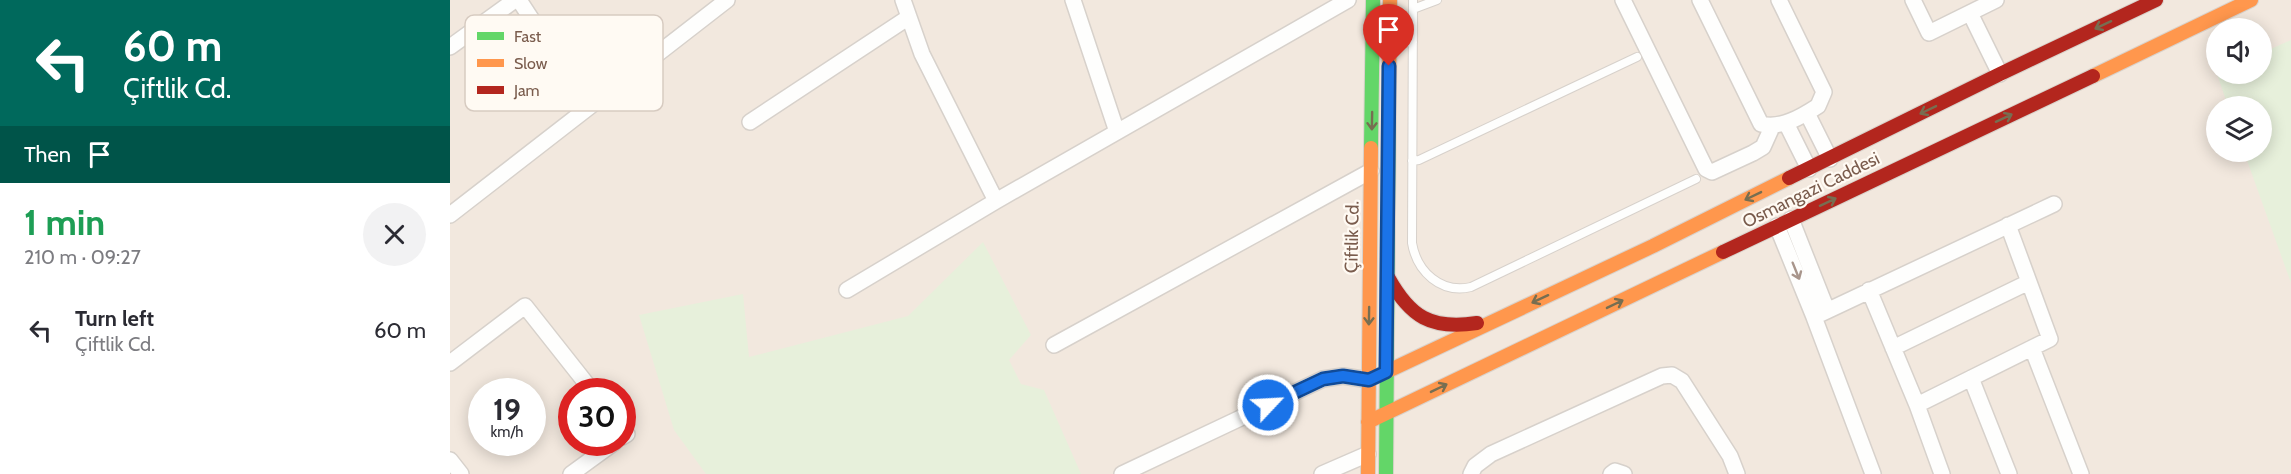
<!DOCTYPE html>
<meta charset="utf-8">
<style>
body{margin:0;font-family:Cabin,sans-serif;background:#f2f2f3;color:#2b2b33;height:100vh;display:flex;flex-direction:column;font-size:22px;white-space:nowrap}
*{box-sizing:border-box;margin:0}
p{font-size:20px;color:#7c7c81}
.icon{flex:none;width:33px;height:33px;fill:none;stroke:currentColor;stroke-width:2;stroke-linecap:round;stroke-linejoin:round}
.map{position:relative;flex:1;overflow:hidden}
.panel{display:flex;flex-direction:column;background:#fff;width:450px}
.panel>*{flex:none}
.guide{background:#00695c;color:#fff;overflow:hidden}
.fabs{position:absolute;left:1756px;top:18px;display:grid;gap:12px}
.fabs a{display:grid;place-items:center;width:66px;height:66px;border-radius:50%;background:#fff;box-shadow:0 3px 15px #0003;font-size:30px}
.speed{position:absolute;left:18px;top:378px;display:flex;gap:12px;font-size:30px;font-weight:700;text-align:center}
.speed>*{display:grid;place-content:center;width:78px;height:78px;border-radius:50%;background:#fff;box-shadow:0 3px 15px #0003;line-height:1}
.speed small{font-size:15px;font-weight:400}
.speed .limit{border:9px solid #d22;background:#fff;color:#111}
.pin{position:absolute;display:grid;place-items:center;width:51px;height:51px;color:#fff;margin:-62px -26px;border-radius:50% 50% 50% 0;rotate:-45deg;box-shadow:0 0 6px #0007}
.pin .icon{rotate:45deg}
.me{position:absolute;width:66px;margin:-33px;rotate:65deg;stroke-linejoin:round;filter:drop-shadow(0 0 4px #0008)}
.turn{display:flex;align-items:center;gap:21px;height:126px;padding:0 24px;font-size:27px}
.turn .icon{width:78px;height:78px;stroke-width:2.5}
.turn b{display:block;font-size:42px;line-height:51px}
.then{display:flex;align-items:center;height:57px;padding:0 24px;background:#0003;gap:12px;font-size:22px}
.round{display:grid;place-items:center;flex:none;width:63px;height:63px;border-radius:32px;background:#f2f2f3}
.headline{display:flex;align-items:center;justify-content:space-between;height:102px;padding:0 24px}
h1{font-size:36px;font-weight:700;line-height:45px;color:#1e9e55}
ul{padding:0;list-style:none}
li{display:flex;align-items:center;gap:18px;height:90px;padding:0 24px}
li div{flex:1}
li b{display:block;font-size:22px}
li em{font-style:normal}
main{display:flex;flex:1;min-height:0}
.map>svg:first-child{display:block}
.residential{fill:#f2e8de;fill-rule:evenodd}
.green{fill:#e7f0db}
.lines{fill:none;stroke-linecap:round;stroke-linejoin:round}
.lane-casing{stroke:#d7d1cb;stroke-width:10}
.street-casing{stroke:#d7d1cb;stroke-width:18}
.fast-casing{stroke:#d9d2cb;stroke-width:16}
.slow-casing{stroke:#d9d2cb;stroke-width:16}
.jam-casing{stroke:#d9d2cb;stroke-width:16}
.lane{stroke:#fefefd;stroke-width:8}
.street{stroke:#fefefd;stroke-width:15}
.fast{stroke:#63d668;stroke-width:14}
.slow{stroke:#ff974d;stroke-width:14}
.jam{stroke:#b3261e;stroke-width:14}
.oneway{stroke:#776e51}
.oneway2{stroke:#a8958b}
.route-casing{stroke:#114b97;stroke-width:15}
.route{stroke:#1a73e8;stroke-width:10}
.labels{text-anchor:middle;stroke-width:4.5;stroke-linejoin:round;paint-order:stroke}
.street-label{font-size:18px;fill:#7a5c4d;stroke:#fffaf3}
.key{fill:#fffaf3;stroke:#d7cbc1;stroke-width:1.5}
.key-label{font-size:16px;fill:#7a5c4d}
</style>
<main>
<section class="panel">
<div class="guide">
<div class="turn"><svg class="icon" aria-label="left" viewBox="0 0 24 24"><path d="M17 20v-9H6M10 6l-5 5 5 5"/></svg><div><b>60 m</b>Çiftlik Cd.</div></div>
<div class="then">Then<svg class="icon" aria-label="arrive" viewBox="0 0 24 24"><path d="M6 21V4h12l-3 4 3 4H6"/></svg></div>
</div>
<div class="headline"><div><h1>1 min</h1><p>210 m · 09:27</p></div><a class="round"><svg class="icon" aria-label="close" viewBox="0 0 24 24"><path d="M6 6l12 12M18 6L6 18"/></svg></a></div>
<ul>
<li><svg class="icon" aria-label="left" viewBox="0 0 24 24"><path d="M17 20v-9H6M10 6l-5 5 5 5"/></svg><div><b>Turn left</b><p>Çiftlik Cd.</p></div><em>60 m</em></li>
</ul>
</section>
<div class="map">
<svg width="1841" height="474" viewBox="0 0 1841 474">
<rect width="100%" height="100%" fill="#f9f5f0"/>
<path class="residential" d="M0 0H1841V474H0ZM1767 28H1812V74H1767ZM1767 106H1812V152H1767ZM32 392H82V442H32ZM122 392H172V442H122Z"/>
<path class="green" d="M1841 40V283L1794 152H1812V106H1778L1767 74H1812V53Z
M533 242 581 335 559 360 571 384 594 390 631 474H256L224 430 189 315 293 294 299 357 458 316Z"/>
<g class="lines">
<g class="lane-casing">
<path id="lane" d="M963 0 962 243C967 272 991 294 1021 287L1246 179
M963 9 987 0
M941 43 963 42
M962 161 969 160 1187 57"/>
</g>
<g class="street-casing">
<path id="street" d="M69 0 139 107
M453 0 472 54 546 201
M623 0 667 132
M1173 0 1256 169 1262 172 1303 153 1313 147 1322 127
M1250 0 1311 124C1331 129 1351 117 1368 106L1374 92 1329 0
M1463 0 1479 33 1546 0
M1520 13 1550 74
M0 47 65 0
M1357 113 1380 159
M300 122 459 17
M1336 123 1359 169
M0 215 277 0
M1341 219 1377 310
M1327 226 1364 317
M397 290 546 201 898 0
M1419 290 1467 405 1492 474
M604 345 921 171
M1443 348 1579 282
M1582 348 1631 474
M0 363 75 306 143 392
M1521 378 1559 474
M1467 405 1600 339 1558 225
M172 429 177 434 172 437
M0 460 11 474
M121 474 165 442
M672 474 873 379 893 376 919 380
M872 474 918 454
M1021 474 1025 466 1041 454 1212 376 1222 375 1232 381 1280 456 1287 474
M1161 474 1165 471 1174 474
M1423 474 1364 317 1604 204"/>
</g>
<g class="fast-casing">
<path id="fast" d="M921 148 923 0
M936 474 939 85"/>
</g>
<g class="slow-casing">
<path id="slow" d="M1643 76 1801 0
M939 85 940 0
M919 380 1203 246 1339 178
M918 422 1273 252
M918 474 921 148"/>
</g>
<g class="jam-casing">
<path id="jam" d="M1339 178 1550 74 1706 0
M1273 252 1643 76
M938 277C960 317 981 330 1027 323"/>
</g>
<use href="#lane" class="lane"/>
<use href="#street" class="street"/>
<use href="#fast" class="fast"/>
<use href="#slow" class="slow"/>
<use href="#jam" class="jam"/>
</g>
<defs><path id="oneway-shaft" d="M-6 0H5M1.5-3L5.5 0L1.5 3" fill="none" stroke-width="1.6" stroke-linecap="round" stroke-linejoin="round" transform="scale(1.5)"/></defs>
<g class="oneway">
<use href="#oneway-shaft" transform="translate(1653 25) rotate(155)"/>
<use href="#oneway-shaft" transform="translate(1478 110) rotate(154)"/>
<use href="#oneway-shaft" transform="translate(1554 118) rotate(-25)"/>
<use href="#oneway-shaft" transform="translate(922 121) rotate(91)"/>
<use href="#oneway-shaft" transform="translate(1303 196) rotate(154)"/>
<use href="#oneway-shaft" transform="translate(1378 202) rotate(-25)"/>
<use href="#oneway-shaft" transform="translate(1090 299) rotate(155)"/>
<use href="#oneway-shaft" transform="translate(1165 304) rotate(-26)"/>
<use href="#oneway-shaft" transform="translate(919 316) rotate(91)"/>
<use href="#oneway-shaft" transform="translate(989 388) rotate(-26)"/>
</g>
<use class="oneway2" href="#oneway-shaft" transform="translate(1346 271) rotate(68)"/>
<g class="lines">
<g class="route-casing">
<path id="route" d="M818 405 873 379 893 376 919 380 936 372 939 66"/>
</g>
<use href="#route" class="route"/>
</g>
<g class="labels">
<g class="street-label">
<text transform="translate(1361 190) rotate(-26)" y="6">Osmangazi Caddesi</text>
<text transform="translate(902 237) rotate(-89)" y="6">Çiftlik Cd.</text>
</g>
</g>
<rect x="15" y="15" width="198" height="96" rx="9" class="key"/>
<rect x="27" y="32" width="27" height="8" fill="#63d668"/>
<rect x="27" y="59" width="27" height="8" fill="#ff974d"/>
<rect x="27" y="86" width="27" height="8" fill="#b3261e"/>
<g class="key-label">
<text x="64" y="42">Fast</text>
<text x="64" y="69">Slow</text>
<text x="64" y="96">Jam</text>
</g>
</svg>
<div class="fabs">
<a><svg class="icon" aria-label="sound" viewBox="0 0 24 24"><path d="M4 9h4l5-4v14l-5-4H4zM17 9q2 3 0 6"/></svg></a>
<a><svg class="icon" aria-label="layers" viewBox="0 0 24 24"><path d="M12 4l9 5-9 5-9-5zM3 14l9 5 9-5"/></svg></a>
</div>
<div class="speed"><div>19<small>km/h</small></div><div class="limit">30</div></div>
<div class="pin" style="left:939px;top:66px;background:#d93025"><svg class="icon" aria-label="arrive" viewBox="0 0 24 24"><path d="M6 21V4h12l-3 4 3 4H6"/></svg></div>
<svg class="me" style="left:818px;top:405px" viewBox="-20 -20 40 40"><circle r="17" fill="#1a73e8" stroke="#fff" stroke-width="3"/><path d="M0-11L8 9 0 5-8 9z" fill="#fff"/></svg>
</div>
</main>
